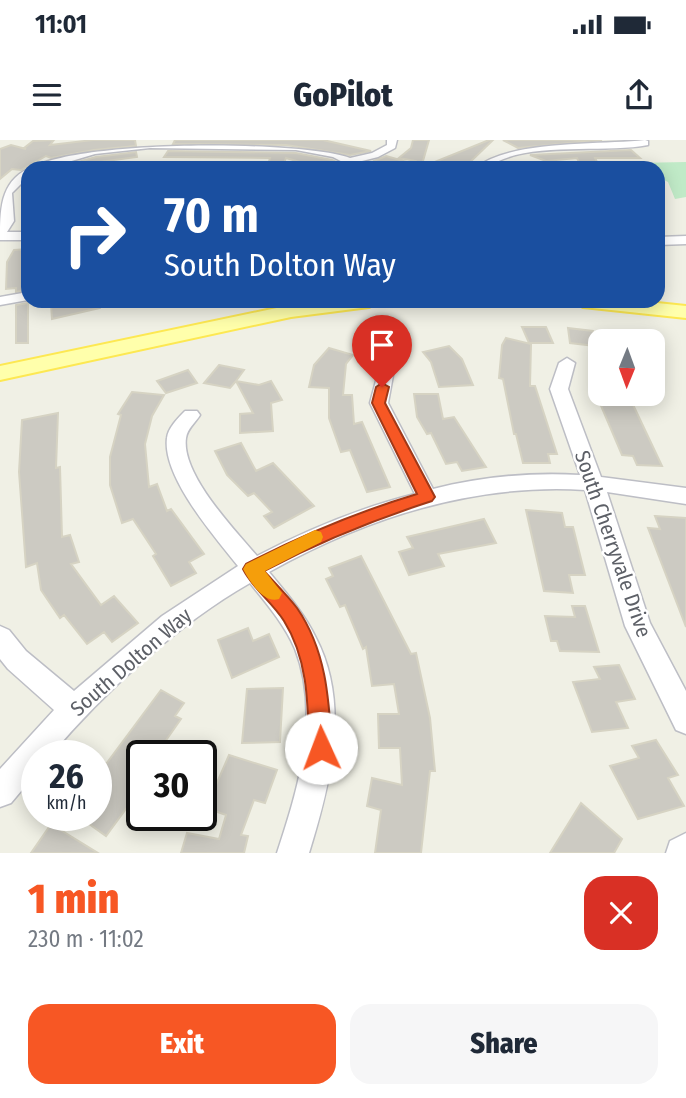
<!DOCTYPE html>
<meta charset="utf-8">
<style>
body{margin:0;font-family:"Fira Sans Condensed",sans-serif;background:#f6f6f7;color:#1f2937;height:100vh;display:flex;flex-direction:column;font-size:26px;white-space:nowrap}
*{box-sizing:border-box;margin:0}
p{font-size:23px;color:#747a83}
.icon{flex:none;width:38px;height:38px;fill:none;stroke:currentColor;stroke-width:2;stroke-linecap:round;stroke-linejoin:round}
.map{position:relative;height:713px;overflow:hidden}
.side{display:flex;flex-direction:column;background:#fff;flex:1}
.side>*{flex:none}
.banner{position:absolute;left:21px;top:21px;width:644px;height:147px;border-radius:21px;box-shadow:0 4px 18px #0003;background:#1a4fa0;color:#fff;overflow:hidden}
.needle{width:46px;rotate:181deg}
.fabs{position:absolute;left:588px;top:189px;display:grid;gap:14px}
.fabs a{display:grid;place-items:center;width:77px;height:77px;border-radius:14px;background:#fff;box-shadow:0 4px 18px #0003;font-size:35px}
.speed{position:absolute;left:21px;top:600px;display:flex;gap:14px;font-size:35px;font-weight:700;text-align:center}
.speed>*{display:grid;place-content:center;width:91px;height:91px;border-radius:50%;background:#fff;box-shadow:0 4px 18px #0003;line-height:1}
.speed small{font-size:18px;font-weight:400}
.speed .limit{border:4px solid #111;border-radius:10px;background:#fff;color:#111}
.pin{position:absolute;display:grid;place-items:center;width:60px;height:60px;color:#fff;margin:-72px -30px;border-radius:50% 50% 50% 0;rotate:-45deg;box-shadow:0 0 7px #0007}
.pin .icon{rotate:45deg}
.me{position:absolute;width:77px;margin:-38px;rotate:358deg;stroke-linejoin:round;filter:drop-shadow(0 0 5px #0008)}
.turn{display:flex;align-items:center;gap:24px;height:147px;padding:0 28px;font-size:32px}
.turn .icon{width:91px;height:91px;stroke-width:2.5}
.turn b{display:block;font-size:49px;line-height:60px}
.round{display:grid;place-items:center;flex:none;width:74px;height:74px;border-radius:21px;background:#f6f6f7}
.overview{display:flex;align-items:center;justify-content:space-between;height:119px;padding:0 28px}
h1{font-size:42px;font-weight:800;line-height:52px;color:#f75724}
.button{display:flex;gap:14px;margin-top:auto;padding:14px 28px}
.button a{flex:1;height:80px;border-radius:21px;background:#f75724;color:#fff;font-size:28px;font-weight:800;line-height:80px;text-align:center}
.button a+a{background:#f6f6f7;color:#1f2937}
.status{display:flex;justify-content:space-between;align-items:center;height:49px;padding:0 35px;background:#fff;direction:ltr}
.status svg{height:19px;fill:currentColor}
header{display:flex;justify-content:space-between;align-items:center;height:91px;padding:0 28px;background:#fff;font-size:32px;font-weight:800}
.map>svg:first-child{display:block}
.green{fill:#c0eac7}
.building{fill:#cccac2;stroke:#d6d3c3;stroke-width:2}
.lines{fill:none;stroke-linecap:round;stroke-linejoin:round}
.minor-casing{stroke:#bdbec5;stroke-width:3}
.major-casing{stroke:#fde852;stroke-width:4}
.minor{fill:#fff;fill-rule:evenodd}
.major{fill:#ffffab;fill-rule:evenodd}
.route{fill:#f75724;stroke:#a13917;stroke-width:2}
.slow{fill:#f59e0b}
.labels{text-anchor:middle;stroke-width:5;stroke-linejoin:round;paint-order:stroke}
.street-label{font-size:21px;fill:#5d6067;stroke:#fff}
</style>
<div class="status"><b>11:01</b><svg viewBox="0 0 49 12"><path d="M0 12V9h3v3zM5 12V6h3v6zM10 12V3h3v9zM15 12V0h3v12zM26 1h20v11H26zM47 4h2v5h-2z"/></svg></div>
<header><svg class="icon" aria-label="menu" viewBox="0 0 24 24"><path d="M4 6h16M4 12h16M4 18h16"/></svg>GoPilot<svg class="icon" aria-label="share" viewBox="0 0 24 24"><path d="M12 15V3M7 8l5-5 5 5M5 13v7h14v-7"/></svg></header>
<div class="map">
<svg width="686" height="713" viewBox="0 0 686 713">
<rect width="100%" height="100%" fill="#f0f0e5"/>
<path class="green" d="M686 22V57L675 59 668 42 658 37V28H643L634 23Z"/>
<path class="building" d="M54 0 50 5 93 0H135L136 6 94 10 51 18 46 16 21 30 12 29 0 39V9L11 5 26 9 24 8 33 1Z
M175 0H323L371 11 350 15 286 5 173 4Z
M413 0H429L421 28H417L416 21 399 18 411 8Z
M489 0H493L464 28 432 23Z
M503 0H602L518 8Z
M631 10 640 18H595L600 28H582L577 18 546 21 530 15Z
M168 11 296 13 332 20 341 24 321 28 286 18 282 28H267L270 18 164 17Z
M136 12 137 17 99 22 80 28 67 25 96 17Z
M386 16 414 24 380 28 374 21Z
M28 109V150L16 152V148L6 149 7 122 14 110Z
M68 161H100V168L52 179 51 164Z
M28 163V203H16V165Z
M522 187H546L553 203H529Z
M568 188 593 191 596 206 570 203Z
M506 198 531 204 530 246H535L557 314H548L550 323H523L516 294H514L503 239 499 238 502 205Z
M449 206 462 219 473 245 439 247 431 222 423 212Z
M329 208 353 215 346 224 343 255H352L354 284 362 282 390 347 367 352 350 310 341 312 329 278V248L309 247 314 225Z
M219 225 244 230 236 241 259 245 271 241 282 260 271 263 273 291 240 293V274L253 273 236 241 230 248 204 243Z
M188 230 197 243 166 253 157 241Z
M132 252 164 255 152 276 145 304 149 347 157 344 167 371 171 369 204 414 189 422 196 433 171 446 153 416 156 414 133 379 122 383 110 345V317L121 275 118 274Z
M414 254H438L443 279 454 277 486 327 462 331 457 322 446 324 431 293 427 294 417 277Z
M596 254H628L662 326 637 325 633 316 622 315Z
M58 273 56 328 60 327 62 397 70 395 79 422 71 424 101 465 114 456 138 483 112 502 104 492 87 504 64 475 60 478 41 450 37 423 26 427 19 332 22 280Z
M241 303 256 331 273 323 314 366 274 388 264 376 272 372 254 353 248 356 227 335 215 311Z
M526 370 562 373 565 387H573L585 435H569L573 453 544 451Z
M655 376 686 378V487L648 388 660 389Z
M484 379 496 403 438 414 444 426 409 435 399 412 413 408 407 397Z
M361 416 411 514 416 513 430 578 435 631H430L421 713H375L381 670 367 666 372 638 402 645 400 608H379L378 574H399L394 544 372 546 366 507 363 509 345 465 340 467 326 439 333 436 329 428Z
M572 466H585L599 512 560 511 557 501H551L545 476 575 477Z
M248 488 253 501 269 494 279 517 232 538 218 500Z
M619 525 635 559 616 562 628 588 592 592 573 542 600 539 594 527Z
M283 548 280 602 242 603 247 549Z
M161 550 184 563 175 576 181 579 155 616H142V647L106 696 78 676H96V627L101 620 106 624Z
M656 600 678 635 668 638 684 666 638 679 610 626 639 618 632 606Z
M229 615 277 630 265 663 254 660 241 695 248 696 244 713H181L187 693 219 699 226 675 206 668Z
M581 663 622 699 614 713H550Z
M51 684 98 713H31Z"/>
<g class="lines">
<g class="minor-casing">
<path id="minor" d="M387 0H397L395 8 378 17 358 22 367 28H354L333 17 296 10 150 8 95 14 48 28H32C79 0 300 0 350 18L372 13 387 5Z
M645 0 648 1V5C603 14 523 0 487 28H476C508 0 600 5 645 0Z
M28 29V37L12 53 14 81 7 92H28V100H0C0 71 0 42 28 29Z
M686 96V104L658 105V97Z
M28 152V160L0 165V157Z
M567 218 575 223 568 249 601 337 686 348V364L607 352 650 483 686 551V594L676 590 625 486 585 350C473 343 366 378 269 432 286 453 304 473 316 498 351 565 330 645 309 713H277C298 649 321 575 295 509 285 485 266 463 250 443 178 484 104 552 50 616H37V632L11 663 0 667V629L54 570 8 529 0 519V486L9 490 26 511 74 551 162 476 238 426C215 397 162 337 167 298 168 288 178 278 185 271H197L200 275C196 282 187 289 186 298 181 334 234 389 257 416 307 390 359 368 415 354L370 263 380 226H392L394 230 388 263 433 349C480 337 532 332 580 335L550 249 559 223Z
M686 693V713H666L670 701Z"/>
</g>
<g class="major-casing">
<path id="major" d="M323 161H379L369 167 291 177 0 240V226L291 165Z
M573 161H638L686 166V178L583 167Z"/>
</g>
<use href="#minor" class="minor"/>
<use href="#major" class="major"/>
</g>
<path class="route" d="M382 243 389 247 385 263 435 357 432 361C373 380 319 402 264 431 275 443 287 455 297 468 326 510 329 558 332 608L328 615 321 619 313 615 309 608C308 564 308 519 284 481 272 462 253 449 243 429L246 424C302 395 357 372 417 354L372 263 376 247Z"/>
<path class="slow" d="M315 390 321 392 323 397 321 402 265 431 282 453 279 459C264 464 250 442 243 429L246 424Z"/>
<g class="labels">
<g class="street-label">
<text transform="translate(613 404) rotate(71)" y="7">South Cherryvale Drive</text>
<text transform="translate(131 522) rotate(-41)" y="7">South Dolton Way</text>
</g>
</g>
</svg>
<div class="fabs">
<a><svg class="needle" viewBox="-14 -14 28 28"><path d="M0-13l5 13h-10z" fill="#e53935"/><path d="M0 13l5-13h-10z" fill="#747a83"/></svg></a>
</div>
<div class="speed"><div>26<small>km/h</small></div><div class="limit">30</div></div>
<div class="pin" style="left:382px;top:247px;background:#d93025"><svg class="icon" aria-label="arrive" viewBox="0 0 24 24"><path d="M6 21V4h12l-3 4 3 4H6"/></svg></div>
<svg class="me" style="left:321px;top:608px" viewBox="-20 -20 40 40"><circle r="19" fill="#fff"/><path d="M0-13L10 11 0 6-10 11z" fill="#f75724"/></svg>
<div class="banner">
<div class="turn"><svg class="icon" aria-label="right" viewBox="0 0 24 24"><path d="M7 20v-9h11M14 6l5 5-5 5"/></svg><div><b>70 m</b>South Dolton Way</div></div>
</div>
</div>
<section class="side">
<div class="overview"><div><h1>1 min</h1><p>230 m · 11:02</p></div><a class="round" style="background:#d93025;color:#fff"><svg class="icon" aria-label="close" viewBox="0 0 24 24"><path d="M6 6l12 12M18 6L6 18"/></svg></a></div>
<div class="button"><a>Exit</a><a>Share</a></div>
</section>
